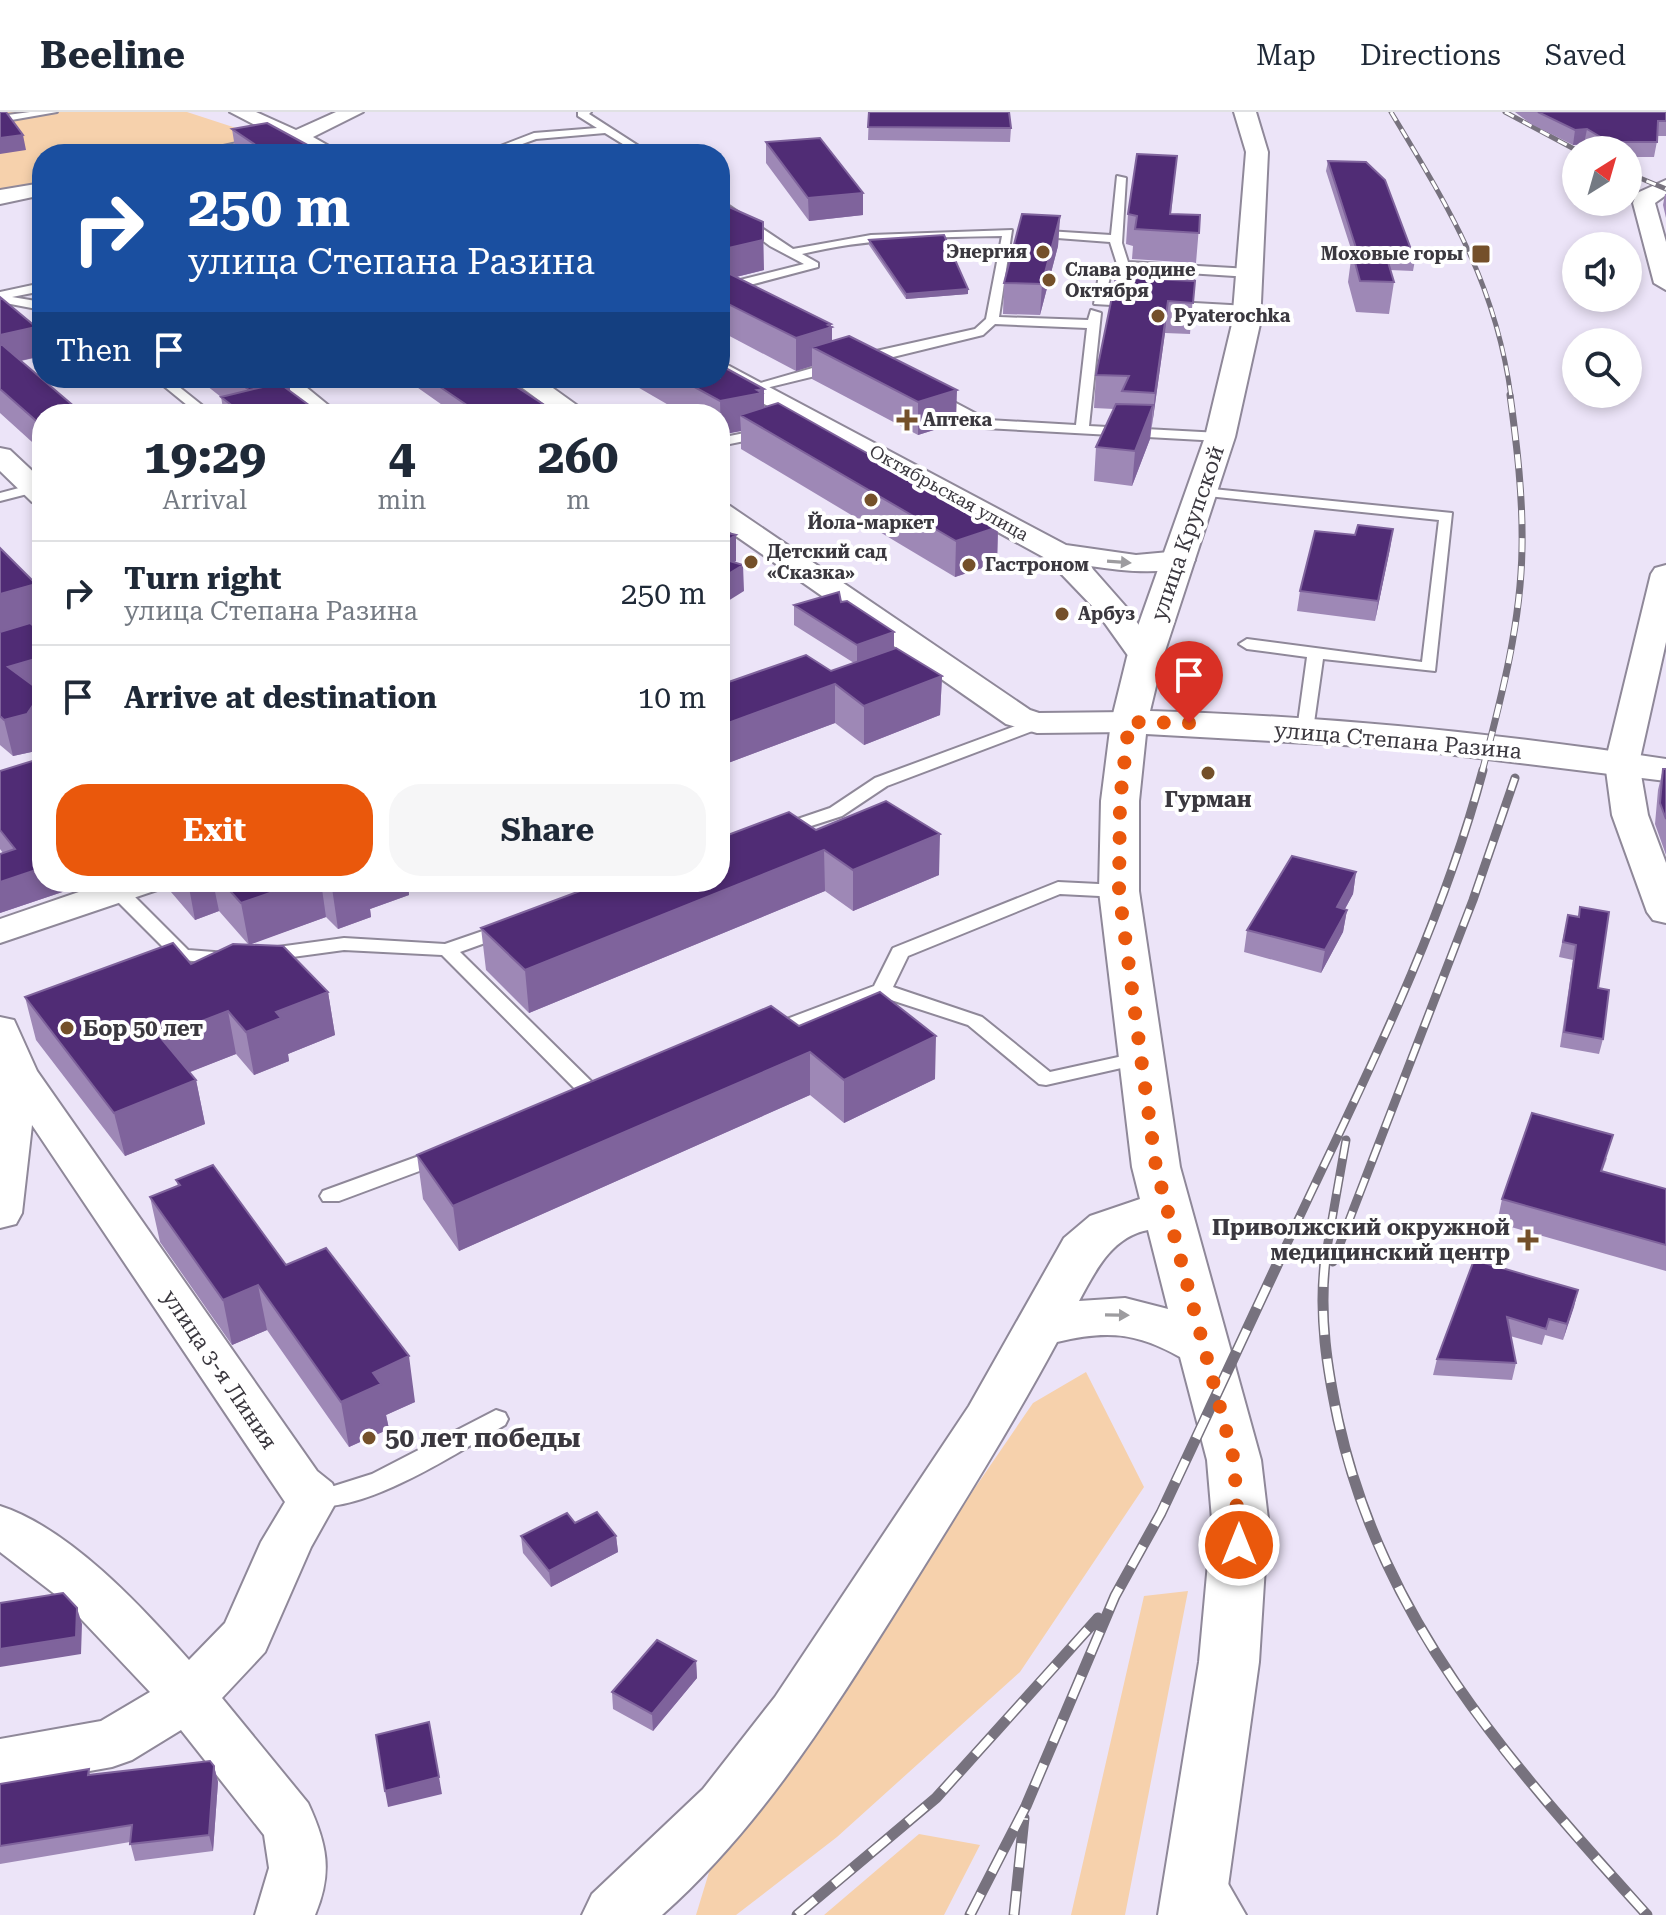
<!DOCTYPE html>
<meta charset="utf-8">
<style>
body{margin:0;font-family:"Roboto Serif",serif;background:#f6f6f7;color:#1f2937;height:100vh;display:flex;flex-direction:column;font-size:30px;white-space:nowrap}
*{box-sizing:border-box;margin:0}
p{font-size:26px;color:#747a83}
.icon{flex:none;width:44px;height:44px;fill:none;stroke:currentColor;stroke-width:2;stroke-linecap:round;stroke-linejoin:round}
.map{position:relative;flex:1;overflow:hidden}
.drawer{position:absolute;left:32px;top:292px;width:698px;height:488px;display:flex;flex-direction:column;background:#fff;border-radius:32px;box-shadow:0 4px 12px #0003}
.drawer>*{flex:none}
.guide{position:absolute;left:32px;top:32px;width:698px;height:244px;border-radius:32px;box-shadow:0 4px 12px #0003;background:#1a4fa0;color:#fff;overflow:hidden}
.needle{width:52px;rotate:37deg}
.buttons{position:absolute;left:1562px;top:24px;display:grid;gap:16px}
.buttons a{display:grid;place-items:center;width:80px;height:80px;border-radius:50%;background:#fff;box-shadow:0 4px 12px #0003;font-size:40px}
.pin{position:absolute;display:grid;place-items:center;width:68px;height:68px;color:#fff;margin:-82px -34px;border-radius:50% 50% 50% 0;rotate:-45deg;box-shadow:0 0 8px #0007}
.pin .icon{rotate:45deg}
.me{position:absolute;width:88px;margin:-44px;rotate:0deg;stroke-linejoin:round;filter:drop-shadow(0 0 6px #0008)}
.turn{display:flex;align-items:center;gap:28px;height:168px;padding:0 24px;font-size:36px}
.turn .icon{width:104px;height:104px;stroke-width:2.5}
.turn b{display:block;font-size:56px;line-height:68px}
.then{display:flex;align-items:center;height:76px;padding:0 24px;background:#0003;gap:16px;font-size:30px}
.eta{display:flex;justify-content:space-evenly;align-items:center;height:136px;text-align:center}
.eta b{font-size:48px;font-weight:700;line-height:56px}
.action{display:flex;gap:16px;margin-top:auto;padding:16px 24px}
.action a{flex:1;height:92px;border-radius:32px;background:#ea580c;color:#fff;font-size:32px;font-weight:700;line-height:92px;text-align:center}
.action a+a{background:#f6f6f7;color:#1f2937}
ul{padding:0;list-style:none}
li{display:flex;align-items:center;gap:24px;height:104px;padding:0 24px;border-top:2px solid #e0e1e3}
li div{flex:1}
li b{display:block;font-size:30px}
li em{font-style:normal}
header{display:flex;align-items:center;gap:48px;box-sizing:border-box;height:112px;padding:0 40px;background:#fff;border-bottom:2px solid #e0e1e3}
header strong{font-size:38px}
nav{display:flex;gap:44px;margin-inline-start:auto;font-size:28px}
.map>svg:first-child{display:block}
.green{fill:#f6d1ac}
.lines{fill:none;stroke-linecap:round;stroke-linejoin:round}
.lane-casing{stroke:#8f8899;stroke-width:4}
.street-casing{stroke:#8f8899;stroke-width:4}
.secondary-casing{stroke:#8f8899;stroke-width:4}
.lane{fill:#fff;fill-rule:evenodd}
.street{fill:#fff;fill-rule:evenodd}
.secondary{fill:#fff;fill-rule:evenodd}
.rail-far3-casing{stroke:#77727e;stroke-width:5}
.rail-far2-casing{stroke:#77727e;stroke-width:7}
.rail-far1-casing{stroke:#77727e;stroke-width:9}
.rail-casing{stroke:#77727e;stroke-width:11}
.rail-far3{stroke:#fff;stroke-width:3;stroke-dasharray:10;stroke-linecap:butt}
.rail-far2{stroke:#fff;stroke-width:5;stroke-dasharray:14;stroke-linecap:butt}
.rail-far1{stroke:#fff;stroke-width:6;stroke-dasharray:18;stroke-linecap:butt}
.rail{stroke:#fff;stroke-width:8;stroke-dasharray:24;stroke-linecap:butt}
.wall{fill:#9e88b6}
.shaded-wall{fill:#7f639c}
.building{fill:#502c75;stroke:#7f639c;stroke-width:2}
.oneway{fill:#9d9c9f}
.route{stroke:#ea580c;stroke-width:14;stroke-dasharray:0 25.2}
.poi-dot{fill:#74502a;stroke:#fff;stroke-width:3}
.labels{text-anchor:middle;stroke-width:8;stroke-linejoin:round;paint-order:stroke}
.far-poi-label{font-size:18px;font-weight:bold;fill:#3b383f;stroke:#fff;text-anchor:start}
.far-street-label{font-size:18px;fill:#3b383f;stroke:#fff}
.street-label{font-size:22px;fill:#3b383f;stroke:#fff}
.poi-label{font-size:22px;font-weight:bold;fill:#3b383f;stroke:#fff}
.near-poi-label{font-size:26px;font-weight:bold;fill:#3b383f;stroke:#fff;text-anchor:start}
</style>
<header>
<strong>Beeline</strong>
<nav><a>Map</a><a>Directions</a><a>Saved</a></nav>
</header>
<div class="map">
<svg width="1666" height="1803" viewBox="0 0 1666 1803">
<rect width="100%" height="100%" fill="#ece4f8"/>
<path class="green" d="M0 0H187L276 29 210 42H42V75L0 84Z
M1086 1260 1144 1375 1020 1560 837 1725 736 1803H696L717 1734 862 1541 1033 1291Z
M1188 1479 1125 1803H1071L1144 1484Z
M919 1722 980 1733 944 1803H824Z"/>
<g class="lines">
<g class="lane-casing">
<path id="lane" d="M30 0H57L0 10V4Z
M578 0H591L589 2 651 42H639L605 21 536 27 495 42H480L534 21 597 16 578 4Z
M1117 64 1126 66 1122 131 1128 150 1250 157 1256 161 1250 165 1125 157 1110 165 1105 186 1248 194 1252 195V201L1094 192 1099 163 1117 152 1110 130 1031 124 1025 121 1031 118 1111 123Z
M720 88 793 137 871 123 1012 118 999 205 1088 208 1091 198 1101 201 1089 314 1220 321 1227 325 1220 329 985 316 925 284 937 281 988 308 1076 313 1087 216 995 212 983 223 750 280V274L858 243 975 217 986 207 1002 124C935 125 867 126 802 142L818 151V155L720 181V173L804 152 770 134 720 96Z
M42 171V179L12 185 42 190V198L0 190V180Z
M154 266H168L213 302H198Z
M764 317 771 321 769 324 720 334V326Z
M34 372 41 376 39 379 0 389V381Z
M1203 376 1452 401 1435 559 1323 547 1313 618 1311 622H1299L1297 618 1307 545 1247 537 1239 532 1247 527 1422 550 1439 408 1198 383 1196 380Z
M1037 606 1043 607V615L887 674 842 704 780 724 771 719 774 715 830 696 875 666Z
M1058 770 1119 773 1128 779 1119 785 1060 782 908 844 893 875 982 905 1050 960 1141 940 1148 942 1151 946 1148 950 1046 973 1039 972 968 913 882 885 777 924H763L760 920 763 916 874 874 893 836Z
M118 773 125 775 188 838 227 841 237 847 227 853 175 847 111 783 109 779Z
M506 811 513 813 516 817 513 821 460 840 598 976 609 977 612 982C607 991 597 992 588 990L442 843 344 838 263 849 253 843 263 837 344 826 445 832Z
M441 1036 449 1038 452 1043 449 1048 339 1089H323L320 1084 323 1079Z
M496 1298 505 1301 508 1307 505 1313C460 1339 356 1408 305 1392L301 1385 305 1378 334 1374 372 1362Z
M1212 1759 1223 1763 1246 1803H1215L1197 1772 1201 1763Z"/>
</g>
<g class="street-casing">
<path id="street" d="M230 0H256L296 18 336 0H363L313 25 343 42H316L292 31 242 42H202L205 38 274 23Z
M1666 68V83L1655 91 1666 130V178L1654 171 1633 91 1637 81Z
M42 71V83L0 92V78Z
M720 249 1066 433 1136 443 1180 439 1191 442 1195 448 1191 454C1157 463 1124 459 1090 454L1127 496 1161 545 1156 552 1145 555 1134 552 1094 496 1047 447 717 266Z
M266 266H295L339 302H309Z
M509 266H539L589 302H558Z
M0 336 10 338 42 368V393L32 390 0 359Z
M720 391 730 394 1030 598 1039 601 1129 600 1141 603 1146 610 1141 617 1129 620 1037 621 1006 612 720 413Z
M1666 453V530L1639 651 1648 703 1666 751V811L1653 808 1647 800 1612 703 1605 651 1651 462 1655 456Z
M108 770H163L157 778 0 831V807Z
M0 905 14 908 37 959 317 1359 332 1371 339 1385 311 1435 265 1540 222 1586 308 1691C327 1732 333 1760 315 1803H255L269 1756 264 1723 181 1618 132 1648 112 1655 0 1675V1627L101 1609 150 1580 65 1490 0 1440V1394C69 1416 141 1494 189 1548L225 1511 261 1430 285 1390 32 1013 22 1101 16 1112 0 1116Z"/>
</g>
<g class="secondary-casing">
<path id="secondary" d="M1234 0H1256L1268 40 1260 212 1235 325 1163 545 1150 599C1323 604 1495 621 1666 647V669L1398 636 1146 622 1139 689V779L1180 1055 1261 1348 1268 1407 1259 1550 1224 1803H1158L1199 1550 1212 1407 1207 1348 1180 1245C1136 1220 1106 1218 1057 1230 1008 1321 953 1408 898 1496 829 1605 760 1716 662 1803H582L592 1782 703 1677 775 1585 969 1294 1064 1126 1090 1104 1140 1087 1132 1055 1099 779 1101 689 1111 610 1127 545 1205 325 1232 212 1246 40ZM1148 1118 1168 1197 1125 1186 1079 1189C1095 1160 1111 1125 1148 1118Z"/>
</g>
<use href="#lane" class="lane"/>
<use href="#street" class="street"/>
<use href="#secondary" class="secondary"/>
<g class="rail-far3-casing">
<path id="rail-far3" d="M1391 0C1449 96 1496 172 1511 285
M1505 0 1576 38
M1628 61 1666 77"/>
</g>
<g class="rail-far2-casing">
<path id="rail-far2" d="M1482 660C1501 587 1521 512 1522 436 1523 385 1517 334 1510 283"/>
</g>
<g class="rail-far1-casing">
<path id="rail-far1" d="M1333 1150 1473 788 1515 666
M1277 1153C1352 991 1437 831 1483 658
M1324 1153 1346 1028"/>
</g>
<g class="rail-casing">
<path id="rail" d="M1325 1151C1319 1205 1327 1256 1338 1308 1383 1512 1512 1653 1647 1803
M797 1803 936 1686 1098 1506
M970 1803 1026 1694 1115 1484 1161 1401 1278 1151
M1014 1803 1024 1706"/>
</g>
<use href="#rail-far3" class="rail-far3"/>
<use href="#rail-far2" class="rail-far2"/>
<use href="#rail-far1" class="rail-far1"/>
<use href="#rail" class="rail"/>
</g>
<path class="wall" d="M869 0 1011 16 1010 30 868 28Z
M1515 0H1666V24H1658L1654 45H1628V38H1595L1584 32 1573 33 1531 12Z
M232 17 324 42H236Z
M766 30 863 103 809 109 766 51Z
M1177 44 1171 102 1200 103 1196 151 1132 147 1133 134 1126 132 1128 102Z
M1328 49 1415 148 1413 159 1390 158 1394 170 1389 202 1356 200 1348 170 1352 140 1326 59Z
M1665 82H1666V106L1663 93Z
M720 86 764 158 736 165 831 215 832 229 956 311 918 323 812 267V254L796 259 720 219Z
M1060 104 1058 134 1040 203 1003 202 1004 171Z
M42 123V156L41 155 35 125Z
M869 128 968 182 906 187 869 133Z
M1195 159 1190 222 1165 221 1150 327 1132 374 1094 369 1096 335 1114 297 1094 296 1096 263 1129 166Z
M0 185 36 215 42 244 21 249 42 302V339L0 301Z
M197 266H285L289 269 290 279 321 302H224L221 285Z
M404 266H503L550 302H455Z
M622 266H720L764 296 998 415 997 451 955 465 741 337V319L720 322V302H684Z
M1393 417 1375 509 1297 499 1300 479 1355 423Z
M0 436 32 512 42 521V629L36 639 13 644 0 633Z
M841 490 894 520V537L942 564 940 603 864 633 835 611 720 654V573L831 559 854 551 794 513V493Z
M1663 657H1666V743L1655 712 1658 678Z
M0 659 42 770H92L0 801 3 741 0 737Z
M816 718 939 763 853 799 825 779 529 901 486 858 481 816Z
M1356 760 1353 782 1345 797 1347 798 1343 820 1321 861 1244 840 1247 818Z
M164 770H408L409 783 370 797 371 805 338 817 326 805 250 832 328 880 335 923 288 942 289 949 254 963 236 942 189 960 196 968 205 1012 125 1044 36 928 25 885 191 852 248 832 219 799 195 808 165 773Z
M1580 795 1598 876 1603 927 1599 942 1560 935 1573 848 1559 845 1568 803 1578 805Z
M799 914 935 967 844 1011 810 983 459 1139 423 1087 417 1043Z
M1607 1046 1602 1060 1666 1077V1159L1497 1111 1502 1087Z
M176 1068 286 1153 415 1290 386 1303 389 1317 349 1335 267 1218 232 1233 160 1130 150 1085 178 1074Z
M1474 1148 1578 1178 1563 1228 1545 1223 1542 1233 1510 1224 1516 1251 1512 1268 1433 1263 1437 1247Z
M575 1411 616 1424 618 1440 551 1475 523 1441 521 1424Z
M696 1549 697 1566 653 1619 613 1597 612 1580Z
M214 1654 218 1670 213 1739 135 1749 130 1730 0 1752V1672L89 1657 90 1663Z"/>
<path class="shaded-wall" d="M1587 17 1584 32 1573 33 1575 18Z
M23 23 26 38 0 42V26Z
M863 81V103L809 109 808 86Z
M1060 104 1058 134 1040 203 1042 172Z
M763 110 764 158 720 169V138Z
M968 177V182L906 187V182Z
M1168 189 1165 221 1152 314 1155 281Z
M831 212V216L832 215V245L812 235V254L796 259V226Z
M36 215 42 244 0 253V223Z
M289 269 293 302 249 278Z
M764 277V310L740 303 741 319 721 323 720 289Z
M957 278 956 311 918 323V290Z
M1153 293 1150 327 1132 374 1135 339Z
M549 296 550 302H526Z
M998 415 997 451 955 465 956 429Z
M1393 417 1390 437 1375 509 1378 489Z
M736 423V449L720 459V433Z
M743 453 744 479 720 494V467Z
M36 472 42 499V509L0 521V482Z
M894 520V540L857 553V533Z
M42 545V629L36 639 13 644 4 608 8 555Z
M942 564 940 603 864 633V594Z
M835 572V611L720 654V614Z
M940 722 939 763 853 799V758Z
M824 738 825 779 529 901 525 858Z
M42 756V770H92L0 801V770Z
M1356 760 1353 782 1334 817 1337 795Z
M188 770H213L219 799 195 808Z
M301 770H321L326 805 249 833 241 791Z
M348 770H408L409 783 370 797 371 805 338 817 332 776Z
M1347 798 1343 820 1321 861 1325 838Z
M328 880 335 923 288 942 289 949 254 963 246 920 276 900Z
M228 899 236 942 170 968 160 925Z
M936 924 935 967 844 1011V968Z
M810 940V983L459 1139 453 1094Z
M196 968 205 1012 125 1044 114 1001Z
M258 1173 267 1218 232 1233 223 1188Z
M1578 1178 1574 1195 1563 1228 1567 1212Z
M409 1244 415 1290 386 1303 389 1317 349 1335 341 1290 373 1261Z
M616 1424 618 1440 551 1475 549 1459Z
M77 1496 82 1512 81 1542 0 1555V1537Z
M696 1549 697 1566 653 1619 652 1602Z
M214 1654 218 1670 213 1739 209 1723Z
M439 1665 442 1682 388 1695 385 1679Z"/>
<path class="building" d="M0 0H6L23 23 0 26Z
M869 0H1009L1011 16 868 15Z
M1538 0H1666V9H1658L1657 30H1609L1587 17 1575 18Z
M267 11 324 42H269L232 17Z
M820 26 863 81 808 86 766 30Z
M1137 42 1177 44 1170 102 1200 103 1199 121 1135 117 1137 104 1128 102Z
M1328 49 1366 50 1385 68 1415 148 1387 147 1385 140 1357 139Z
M720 91 763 110V128L720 138Z
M1022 102 1060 104 1042 172 1004 171Z
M42 123V133L35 125Z
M944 123 968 177 906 182 869 128Z
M1352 139 1385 140 1394 170 1360 169Z
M1131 155 1195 159 1194 169 1129 166Z
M720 157 831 212 828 213 832 215 796 226 720 188Z
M1116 165 1195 169 1193 191 1168 189 1155 281 1122 279 1129 264 1096 263Z
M0 185 36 215 0 223Z
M849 224 957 278 918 290 812 235Z
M0 231 83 302H42V314L0 277Z
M720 253 764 277 757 278 762 281 720 289 678 266H720Z
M233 266H285L289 269 249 278Z
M427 266H503L549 296 526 302H480Z
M279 271 321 302H243L221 285Z
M778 291 998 415 956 429 740 303Z
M1116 292 1153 293 1135 339 1096 335Z
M1358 413 1393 417 1378 489 1300 479 1315 419 1355 423Z
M720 419 736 423 720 433Z
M0 436 36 472 0 482Z
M720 446 743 453 720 467Z
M839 480 841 490 847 489 894 520 857 533 794 493Z
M30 511 42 521V545L8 555 42 580 27 602 4 608 0 604V520Z
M896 536 942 564 864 594 835 572 720 614V573L806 543 831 559Z
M42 646V756L0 770V742L15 737 0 718V659Z
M1663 657H1666V707L1660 691Z
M886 689 940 722 853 758 824 738 525 858 481 816 604 770H720V726L789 700 816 718Z
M1292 744 1356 760 1337 795 1347 798 1325 838 1247 818Z
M222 770H301L241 791Z
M326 770H348L332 776Z
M1580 795 1609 800 1598 876 1609 878 1603 927 1564 920 1576 833 1563 830 1568 803 1579 805Z
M173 831 191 852 233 832 283 834 328 880 276 900 281 906 246 920 228 899 160 925 196 968 114 1001 25 885Z
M880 880 936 924 844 968 810 940 453 1094 417 1043 771 894 799 914Z
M1532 1001 1613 1023 1601 1059 1666 1077V1133L1502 1087Z
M213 1053 286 1153 326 1136 409 1244 373 1261 381 1272 341 1290 258 1173 223 1188 150 1085 180 1073 176 1068Z
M1474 1148 1578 1178 1567 1212 1549 1207 1546 1217 1507 1205 1516 1251 1437 1247Z
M597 1400 616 1424 549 1459 521 1424 567 1401 575 1411Z
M63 1481 77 1496 76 1525 0 1537V1491Z
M657 1528 696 1549 652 1602 612 1580Z
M429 1610 439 1665 385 1679 376 1623Z
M210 1649 214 1654 209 1723 130 1732 132 1713 0 1734V1672L89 1657 88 1663Z"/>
<defs><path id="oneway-solid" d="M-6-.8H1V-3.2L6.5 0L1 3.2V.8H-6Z" transform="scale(2)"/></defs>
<g class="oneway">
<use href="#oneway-solid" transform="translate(1119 450) rotate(4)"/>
<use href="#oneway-solid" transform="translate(1117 1203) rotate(1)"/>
</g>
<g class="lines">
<path class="route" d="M1189 611 1129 610 1120 689 1119 779 1141 946 1156 1055 1234 1348 1239 1433"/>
</g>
<g class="poi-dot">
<circle cx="1043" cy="140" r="8"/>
<rect x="1471" y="132" width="20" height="20" rx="4"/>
<circle cx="1049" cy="168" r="8"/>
<circle cx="1158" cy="204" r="8"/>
<path d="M903 296h8v8h8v8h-8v8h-8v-8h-8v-8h8z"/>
<circle cx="871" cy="388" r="8"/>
<circle cx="751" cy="450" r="8"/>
<circle cx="969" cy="453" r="8"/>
<circle cx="1062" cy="502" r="8"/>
<circle cx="1208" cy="661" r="8"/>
<circle cx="67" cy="916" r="8"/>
<path d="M1524 1116h8v8h8v8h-8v8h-8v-8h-8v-8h8z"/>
<circle cx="369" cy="1326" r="8"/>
</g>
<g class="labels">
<g class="far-poi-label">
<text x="1027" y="146" text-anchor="end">Энергия</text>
<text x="1463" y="148" text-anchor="end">Моховые горы</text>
<text x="1065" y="164">Слава родине<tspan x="1065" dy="21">Октября</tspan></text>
<text x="1174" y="210">Pyaterochka</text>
<text x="923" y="314">Аптека</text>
<text x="871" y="417" text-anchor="middle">Йола-маркет</text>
<text x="767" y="446">Детский сад<tspan x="767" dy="21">«Сказка»</tspan></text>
<text x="985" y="459">Гастроном</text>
<text x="1078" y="508">Арбуз</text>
</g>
<g class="far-street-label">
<text transform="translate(949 381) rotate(29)" y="6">Октябрьская улица</text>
</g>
<g class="street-label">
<text transform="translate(1187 421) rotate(-71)" y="8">улица Крупской</text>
<text transform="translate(1398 628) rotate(5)" y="8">улица Степана Разина</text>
<text transform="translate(220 1257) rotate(56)" y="8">улица 3-я Линия</text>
</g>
<g class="poi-label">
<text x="1208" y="695">Гурман</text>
<text x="83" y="924" text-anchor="start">Бор 50 лет</text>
<text x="1510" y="1123" text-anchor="end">Приволжский окружной<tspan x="1510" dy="25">медицинский центр</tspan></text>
</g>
<g class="near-poi-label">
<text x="385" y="1335">50 лет победы</text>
</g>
</g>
</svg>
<div class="buttons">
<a><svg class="needle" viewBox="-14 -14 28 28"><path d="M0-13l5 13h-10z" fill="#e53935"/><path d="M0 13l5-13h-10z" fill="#747a83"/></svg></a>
<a><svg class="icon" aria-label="sound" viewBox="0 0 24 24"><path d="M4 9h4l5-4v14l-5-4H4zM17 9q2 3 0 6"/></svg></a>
<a><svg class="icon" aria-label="search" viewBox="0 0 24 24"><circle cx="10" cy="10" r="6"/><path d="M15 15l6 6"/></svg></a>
</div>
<div class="pin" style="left:1189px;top:611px;background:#d93025"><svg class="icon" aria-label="arrive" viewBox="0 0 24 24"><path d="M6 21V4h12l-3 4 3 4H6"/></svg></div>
<svg class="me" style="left:1239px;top:1433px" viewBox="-20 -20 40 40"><circle r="17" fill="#ea580c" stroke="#fff" stroke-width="3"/><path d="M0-11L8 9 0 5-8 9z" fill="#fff"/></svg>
<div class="guide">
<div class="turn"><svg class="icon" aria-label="right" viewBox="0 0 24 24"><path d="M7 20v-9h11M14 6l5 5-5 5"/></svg><div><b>250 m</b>улица Степана Разина</div></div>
<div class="then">Then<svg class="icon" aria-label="arrive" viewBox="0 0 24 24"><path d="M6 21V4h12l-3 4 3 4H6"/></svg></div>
</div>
<section class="drawer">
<div class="eta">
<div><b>19:29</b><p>Arrival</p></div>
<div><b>4</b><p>min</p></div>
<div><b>260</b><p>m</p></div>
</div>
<ul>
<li><svg class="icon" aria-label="right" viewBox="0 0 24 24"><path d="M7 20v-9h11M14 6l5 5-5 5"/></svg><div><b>Turn right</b><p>улица Степана Разина</p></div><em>250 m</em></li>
<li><svg class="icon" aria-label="arrive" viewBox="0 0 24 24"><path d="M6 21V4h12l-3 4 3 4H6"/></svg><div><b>Arrive at destination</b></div><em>10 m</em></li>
</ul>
<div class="action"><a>Exit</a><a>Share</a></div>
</section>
</div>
